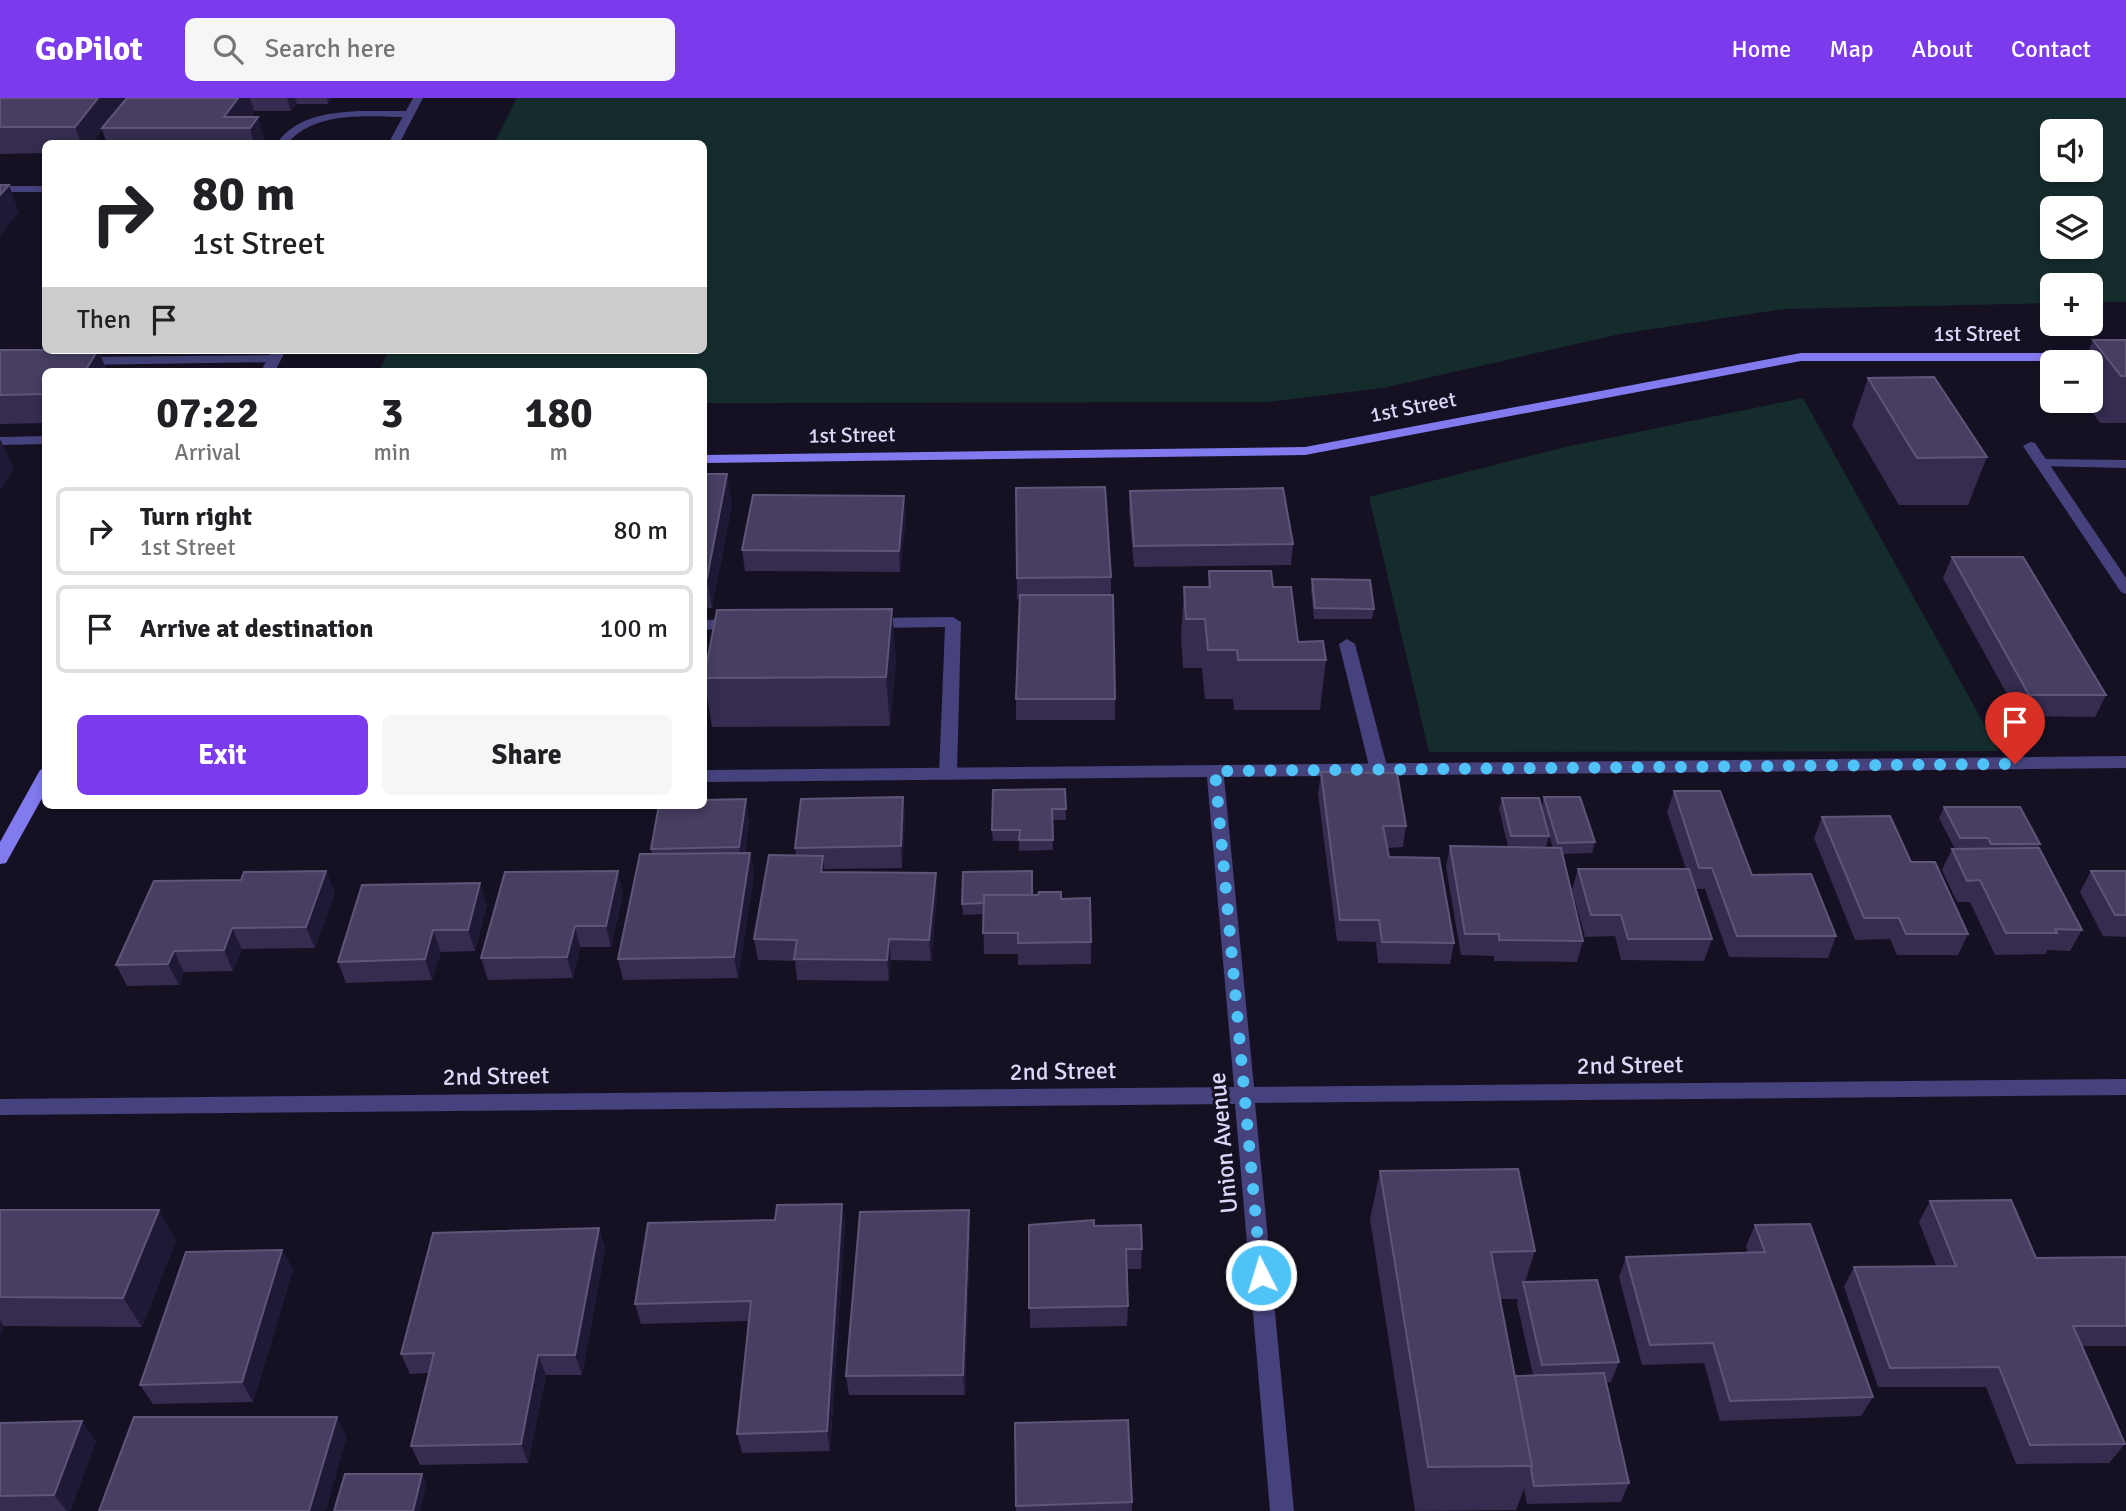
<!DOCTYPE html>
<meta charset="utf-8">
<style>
body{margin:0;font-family:Signika,sans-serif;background:#f6f6f6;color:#202124;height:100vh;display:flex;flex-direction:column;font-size:26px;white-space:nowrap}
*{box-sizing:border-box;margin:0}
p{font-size:23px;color:#757577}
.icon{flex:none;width:38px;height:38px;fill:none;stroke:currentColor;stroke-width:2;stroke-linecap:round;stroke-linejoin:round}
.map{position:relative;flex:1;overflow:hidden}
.details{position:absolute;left:42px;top:270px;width:665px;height:441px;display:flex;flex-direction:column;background:#fff;border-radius:10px;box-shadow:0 4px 10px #0003}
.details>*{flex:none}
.top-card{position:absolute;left:42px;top:42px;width:665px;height:214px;border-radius:10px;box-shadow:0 4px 10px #0003;background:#fff;color:#202124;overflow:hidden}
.fabs{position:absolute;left:2040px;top:21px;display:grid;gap:14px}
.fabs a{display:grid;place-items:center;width:63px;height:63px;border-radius:10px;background:#fff;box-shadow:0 4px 10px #0003;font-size:35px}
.pin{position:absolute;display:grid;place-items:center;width:60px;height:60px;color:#fff;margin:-72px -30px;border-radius:50% 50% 50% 0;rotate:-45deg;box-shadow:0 0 7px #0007}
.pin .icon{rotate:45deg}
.me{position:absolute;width:77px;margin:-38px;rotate:355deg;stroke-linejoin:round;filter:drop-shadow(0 0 5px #0008)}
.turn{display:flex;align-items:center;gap:24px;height:147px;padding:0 35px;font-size:32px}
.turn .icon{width:91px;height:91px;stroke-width:2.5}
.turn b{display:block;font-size:49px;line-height:60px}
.then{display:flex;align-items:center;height:66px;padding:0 35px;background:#0003;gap:14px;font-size:26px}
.eta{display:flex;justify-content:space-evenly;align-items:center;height:119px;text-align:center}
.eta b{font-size:42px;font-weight:800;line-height:49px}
.cta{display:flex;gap:14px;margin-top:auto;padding:14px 35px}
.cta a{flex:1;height:80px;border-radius:10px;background:#7c3aed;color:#fff;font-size:28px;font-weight:800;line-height:80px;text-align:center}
.cta a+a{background:#f6f6f6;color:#202124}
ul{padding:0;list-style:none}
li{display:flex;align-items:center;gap:21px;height:88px;margin:0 14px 10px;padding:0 21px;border:4px solid #e0e0e0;border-radius:10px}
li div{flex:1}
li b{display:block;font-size:26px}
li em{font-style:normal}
header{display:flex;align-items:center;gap:42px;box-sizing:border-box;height:98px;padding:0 35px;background:#7c3aed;color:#fff}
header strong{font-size:33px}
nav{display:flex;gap:38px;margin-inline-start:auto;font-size:24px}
.search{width:490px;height:63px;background:#f6f6f6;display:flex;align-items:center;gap:18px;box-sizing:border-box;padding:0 24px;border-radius:10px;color:#757577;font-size:26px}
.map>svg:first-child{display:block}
.green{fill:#152c2d;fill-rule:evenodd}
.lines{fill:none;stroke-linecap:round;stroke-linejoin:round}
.lane{fill:#46427d;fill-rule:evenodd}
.street{fill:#46427d;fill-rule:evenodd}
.secondary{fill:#827aef;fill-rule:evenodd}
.wall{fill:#352c4f;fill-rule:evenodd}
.shaded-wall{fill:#201936}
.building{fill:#473e61;stroke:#5e5679;stroke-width:2}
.route{stroke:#4fc3f7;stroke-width:12;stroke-dasharray:0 21.6}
.labels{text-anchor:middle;stroke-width:6;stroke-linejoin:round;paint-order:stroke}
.far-street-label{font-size:21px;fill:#ddd8fa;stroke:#151123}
.street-label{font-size:24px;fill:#ddd8fa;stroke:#151123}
</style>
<header>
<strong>GoPilot</strong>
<div class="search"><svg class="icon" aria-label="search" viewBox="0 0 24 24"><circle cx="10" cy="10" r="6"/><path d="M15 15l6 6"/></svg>Search here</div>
<nav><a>Home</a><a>Map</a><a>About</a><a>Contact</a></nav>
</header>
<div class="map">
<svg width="2126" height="1413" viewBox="0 0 2126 1413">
<rect width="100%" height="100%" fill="#151123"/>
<path class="green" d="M517 0H2126V204H2091V187H2053V205L1784 211 1620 236 1383 290 1267 304 704 305V273H379L389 252H704V46L494 45ZM2053 33H2091V72H2053ZM2053 110H2091V149H2053Z
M1803 300 1999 653 1429 654 1369 399 1565 349Z"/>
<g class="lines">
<path class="lane" d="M358 13H410L415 16 410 19C370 19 316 11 287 46H276C296 19 325 15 358 13Z
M274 257 281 261 279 264 82 267 75 263 82 259Z
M46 338V346L0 347V339Z
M2042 361 2126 362V370L2037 368 2035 365Z
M953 519 961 524 957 676 948 682 939 676 945 529 870 530 862 525 870 520Z
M737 521 743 523 745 526 743 529 704 532V522Z
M1347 541 1355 546 1388 672 1379 678 1370 672 1339 546Z"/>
<path class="street" d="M413 0H423L399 46H388Z
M0 88H46V94H0Z
M272 252H286L275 273H261Z
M2030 344 2035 345 2126 480V496L2121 494 2023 348Z
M2126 658V670L1224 679 1254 989 2126 981V997L1255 1005 1294 1413H1270L1235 1006 0 1017V1001L1234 989 1207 679 704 684V672Z"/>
<path class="secondary" d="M1801 255H2126V263H1801L1305 357 704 365V357L1305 349Z
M46 670V693L6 765 0 766V744L40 672Z"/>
</g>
<path class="wall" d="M0 0H332L328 6H297L291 13H254L251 19 266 45 265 46H107L102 32 92 46H46V55L0 56Z
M2093 242H2126V325H2100L2084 303H2091V264H2084Z
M0 252H99L107 273H46V325L0 326Z
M1868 280 1987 359 1968 407H1899L1852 327Z
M704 376 732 405 712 510H704Z
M1016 390 1111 479V497L1115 601V622H1016V601L1020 501H1017Z
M1130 393 1293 446 1291 467 1134 469 1129 413Z
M904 398 906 418 900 474 745 473 742 452Z
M1952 459 2106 597 2095 619 2019 618 1943 480Z
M1209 473 1273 489 1298 544 1326 562 1320 612H1234L1233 601H1205L1202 570H1183L1181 538 1184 489H1208Z
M1312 481 1374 511 1372 521H1314L1311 492Z
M896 561 890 628 712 629 704 580Z
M1321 674 1406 728 1403 749 1387 750 1389 759 1454 845 1450 866 1378 865 1376 844 1337 843 1318 696Z
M1065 691 1066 722H1052L1053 752 1019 753V743H993L992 732Z
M1674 693 1752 777 1836 838 1828 860 1729 859 1705 791H1695L1712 841 1704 863 1621 862 1615 838 1585 839 1572 792 1578 771H1686L1667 714Z
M903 699 905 721 902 770 824 771 825 774 937 796 931 863 891 862 889 883 797 882 795 863 758 862 754 841 796 757 795 750Z
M1544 699 1595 744 1592 755 1563 756 1583 843 1577 864 1494 863V858L1461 857 1446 769 1450 748 1553 750 1546 727 1549 738 1546 749H1508L1499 711 1502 700 1542 709Z
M1944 709 2040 746 2038 750 2082 832 2070 853 2047 852 2046 856 1995 857 1970 804H1957L1942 772 1952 751H1955L1939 720Z
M1822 719 1911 764 1968 836 1958 857H1897L1890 841 1855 842 1814 740Z
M749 722 745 755H750L754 776 738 880 623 882 618 861 652 756 651 751Z
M2091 773H2126V839L2103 838 2080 794Z
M335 794 315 850 242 851 233 873 184 874 179 887 127 888 116 867Z
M623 795 611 849H580L573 880 488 882 481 860Z
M1032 797 1061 801 1091 844V866L1018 867V856H984L983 816 963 817 962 806Z
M487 806 475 853 441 854 432 882 346 885 338 864Z
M1380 1073 1535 1153 1525 1184 1619 1264 1611 1284H1606L1629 1385 1621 1404 1527 1406 1524 1391 1516 1412 1415 1413 1370 1121ZM1500 1201H1518L1517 1205 1533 1277 1515 1278Z
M1930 1103 2036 1160 2126 1159V1248H2082L2125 1346 2109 1365 2016 1366 1986 1289H1878L1844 1189 1854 1169 1936 1168 1919 1124Z
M0 1112 176 1142 142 1229 4 1228 0 1238Z
M969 1112 970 1132 965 1297H849L846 1278Z
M775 1122 845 1126 830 1353 742 1355 737 1336 749 1223 641 1226 635 1206Z
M1029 1127 1094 1128 1142 1151 1141 1171H1127L1128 1208 1127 1228 1030 1230Z
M1755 1127 1873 1299 1861 1318 1720 1323 1704 1265 1642 1267 1619 1179 1626 1159 1748 1155 1746 1148Z
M599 1130 605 1151 582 1277H546L528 1365 420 1367 411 1348 429 1275 410 1276 401 1256Z
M282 1152 293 1172 253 1304 153 1306 140 1287Z
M0 1325 96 1343 70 1413H0Z
M1015 1325 1132 1404V1413H1016Z"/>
<path class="shaded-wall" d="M98 0H128L102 30V32L92 46H81L75 29Z
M238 0H250L254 13 242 30 224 19Z
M287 0H295L297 6 291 13Z
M327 0H332L328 6Z
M258 19 266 45 265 46H254L250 30Z
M9 87 19 114 0 138V97Z
M98 252 107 273H85Z
M0 341 14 371 0 392Z
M727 376 732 405 712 510 707 480Z
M904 398 906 418 900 474 899 453Z
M892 511 896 561 890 628 886 579Z
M903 699 905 721 902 770 901 748Z
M746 701 749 722 742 770 739 749Z
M750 755 754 776 738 880 734 859Z
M823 758 825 779 821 774Z
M326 773 335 794 315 850 306 829Z
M618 773 623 795 611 849 606 828Z
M936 775 937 796 931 863 929 842Z
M480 785 487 806 475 853 468 832Z
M575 828 580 849 573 880 567 859Z
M232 830 242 851 233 873 224 852Z
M433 832 441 854 432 882 425 861Z
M889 841 891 862 889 883 887 862Z
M174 853 184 874 179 887 168 866Z
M842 1106 845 1126 830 1353 827 1333Z
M159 1112 176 1142 142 1229 123 1200Z
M969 1112 970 1132 965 1297 963 1277Z
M599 1130 605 1151 582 1277 575 1257Z
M282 1152 293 1172 253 1304 242 1284Z
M0 1222 4 1228 0 1238Z
M538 1257 546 1277 528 1365 521 1346Z
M337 1319 347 1339 326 1413H309Z
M82 1323 96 1343 70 1413H67L54 1397Z
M422 1376 427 1386 420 1413H413Z"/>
<path class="building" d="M0 0H98L75 29H0Z
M127 0H238L224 19H258L250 30H102Z
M0 87H9L0 97Z
M2093 242H2126V278H2121Z
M0 252H98L85 273H46V296L0 297Z
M1934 279 1987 359 1917 360 1868 280Z
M704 376H727L707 480H704Z
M1105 389 1111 479 1017 480 1016 390Z
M1283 390 1293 446 1134 448 1130 393Z
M753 397 904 398 899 453 742 452Z
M1952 459H2023L2106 597H2029Z
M1209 473H1271L1273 489H1291L1298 544 1323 543 1326 562H1238L1237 552H1208L1205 521H1186L1184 489H1210Z
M1312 481 1370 482 1374 511 1315 510Z
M1020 497H1113L1115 601H1016Z
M892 511 886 579 704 580 717 512Z
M1321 674 1397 675 1406 728H1383L1389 759 1439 760 1454 845 1382 844 1379 822H1340Z
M1065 691 1066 711H1052L1053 742H1019L1020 732H992L993 692Z
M1674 693H1720L1752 777 1811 776 1836 838H1737L1712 770H1699Z
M903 699 901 748 795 750 801 701Z
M1544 699H1580L1595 744 1558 745Z
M1502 700H1539L1549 738H1511Z
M746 701 739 749 651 751 659 707H704V702Z
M1944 709H2020L2040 746H1991L1988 740H1960Z
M1890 718 1911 764H1935L1968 836H1906L1899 820H1864L1822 719Z
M1450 748 1561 750 1583 843 1499 842V836H1465Z
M2039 750 2082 832 2055 831 2057 835H2006L1980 782 1967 783 1952 751Z
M750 755 734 859 618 861 640 756Z
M769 757 823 758 821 774 936 775 929 842 889 841 887 862 794 861 797 842 754 841Z
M1578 771H1689L1712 841H1628L1621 817H1591Z
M326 773 306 829 232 830 224 852 174 853 168 866 116 867 154 783 241 782 244 774Z
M618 773 606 828H575L567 859 481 860 505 774Z
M1032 773V797H984V805L962 806 963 774Z
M2091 773H2126V817H2115Z
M480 785 468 832H433L425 861 338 864 362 787Z
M1039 794H1061V801L1090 800 1091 844 1018 845V835H983L984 797H1038Z
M1518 1071 1535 1153 1491 1154 1532 1368 1428 1369 1380 1073Z
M2011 1102 2036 1160 2126 1159V1228H2073L2125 1346 2030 1347 1999 1269 1890 1270 1854 1169 1956 1168 1930 1103Z
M842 1106 827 1333 737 1336 751 1203 635 1206 648 1125 775 1122 777 1107Z
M0 1112H159L123 1200 0 1199Z
M969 1112 963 1277 846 1278 860 1114Z
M1094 1122V1128L1141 1127 1142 1151H1126L1128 1208 1029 1210V1127Z
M1810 1126 1873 1299 1730 1303 1713 1245 1650 1247 1626 1159 1765 1154 1755 1127Z
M599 1130 575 1257H538L521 1346 411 1348 434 1255 401 1256 433 1135Z
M282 1152 242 1284 140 1287 186 1154Z
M1597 1182 1619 1264 1542 1267 1523 1184Z
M1604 1275 1629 1385 1534 1388 1531 1371 1532 1368 1515 1278Z
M134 1319H337L309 1413H99Z
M1128 1322 1132 1404 1016 1408 1015 1325Z
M82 1323 54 1397 0 1398V1325Z
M345 1376H422L413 1413H334Z"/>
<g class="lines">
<path class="route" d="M1261 1177 1215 673 2015 666"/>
</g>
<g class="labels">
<g class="far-street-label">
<text x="1977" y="243">1st Street</text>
<text transform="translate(1413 309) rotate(-11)" y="7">1st Street</text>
<text transform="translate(852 337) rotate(-1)" y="7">1st Street</text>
</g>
<g class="street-label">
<text transform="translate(1630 967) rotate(-1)" y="8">2nd Street</text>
<text transform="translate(1063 973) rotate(-1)" y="8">2nd Street</text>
<text transform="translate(496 978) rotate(-1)" y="8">2nd Street</text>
<text transform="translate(1223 1045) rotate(-95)" y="8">Union Avenue</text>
</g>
</g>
</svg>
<div class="fabs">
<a><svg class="icon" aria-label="sound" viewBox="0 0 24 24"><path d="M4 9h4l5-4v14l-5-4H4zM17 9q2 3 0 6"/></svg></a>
<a><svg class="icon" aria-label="layers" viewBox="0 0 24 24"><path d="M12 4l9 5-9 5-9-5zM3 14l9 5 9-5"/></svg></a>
<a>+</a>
<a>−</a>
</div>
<div class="pin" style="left:2015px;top:666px;background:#d93025"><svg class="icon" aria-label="arrive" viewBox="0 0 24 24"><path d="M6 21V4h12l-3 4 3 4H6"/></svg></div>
<svg class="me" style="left:1261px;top:1177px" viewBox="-20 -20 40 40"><circle r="17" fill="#4fc3f7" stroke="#fff" stroke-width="3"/><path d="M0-11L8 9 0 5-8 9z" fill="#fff"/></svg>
<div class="top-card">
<div class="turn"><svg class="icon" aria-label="right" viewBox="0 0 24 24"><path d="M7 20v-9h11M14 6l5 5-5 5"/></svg><div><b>80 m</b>1st Street</div></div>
<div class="then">Then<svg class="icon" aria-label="arrive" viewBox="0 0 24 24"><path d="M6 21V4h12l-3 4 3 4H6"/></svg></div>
</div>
<section class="details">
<div class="eta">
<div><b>07:22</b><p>Arrival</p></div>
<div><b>3</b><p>min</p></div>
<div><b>180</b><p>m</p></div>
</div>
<ul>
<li><svg class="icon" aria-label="right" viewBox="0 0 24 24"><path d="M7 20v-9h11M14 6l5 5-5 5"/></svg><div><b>Turn right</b><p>1st Street</p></div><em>80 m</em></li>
<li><svg class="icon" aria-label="arrive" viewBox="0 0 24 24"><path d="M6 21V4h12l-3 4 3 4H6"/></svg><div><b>Arrive at destination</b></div><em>100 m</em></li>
</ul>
<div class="cta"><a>Exit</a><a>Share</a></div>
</section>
</div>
